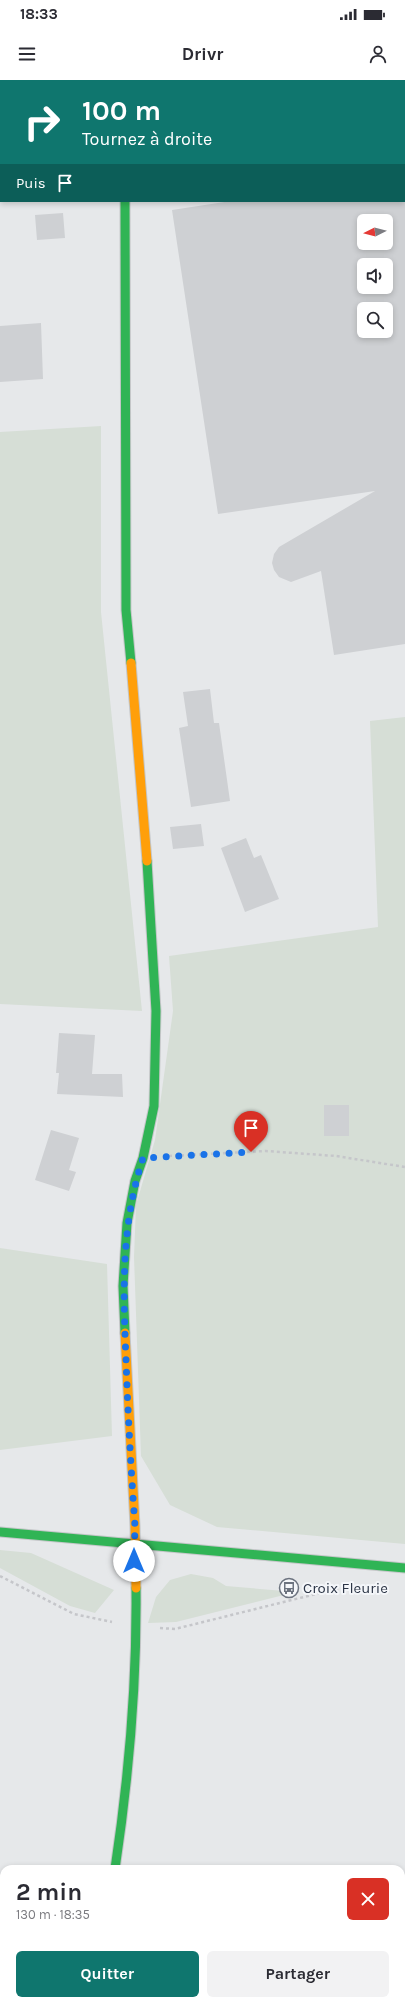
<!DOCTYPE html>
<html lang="fr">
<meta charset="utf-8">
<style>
body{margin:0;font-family:Karla,sans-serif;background:#f2f2f3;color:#2b2b33;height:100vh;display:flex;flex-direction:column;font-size:15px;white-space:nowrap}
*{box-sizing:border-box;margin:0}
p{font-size:13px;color:#7c7c81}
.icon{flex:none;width:22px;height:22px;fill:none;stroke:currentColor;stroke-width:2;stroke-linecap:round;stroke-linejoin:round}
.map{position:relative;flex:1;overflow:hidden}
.panel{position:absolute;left:0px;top:1785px;width:405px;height:140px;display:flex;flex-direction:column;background:#fff;border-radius:12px 12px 0 0;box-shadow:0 2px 6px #0003}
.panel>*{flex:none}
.banner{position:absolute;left:0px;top:0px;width:405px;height:122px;box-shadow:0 2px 6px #0003;background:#0f766e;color:#fff;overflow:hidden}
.needle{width:26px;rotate:264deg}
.fabs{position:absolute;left:357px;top:134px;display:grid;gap:8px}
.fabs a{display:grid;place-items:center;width:36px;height:36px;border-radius:6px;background:#fff;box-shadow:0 2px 6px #0003;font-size:20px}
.pin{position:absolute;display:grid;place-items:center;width:34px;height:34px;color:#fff;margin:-41px -17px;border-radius:50% 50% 50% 0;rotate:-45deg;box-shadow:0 0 4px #0007}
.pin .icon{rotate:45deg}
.me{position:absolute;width:44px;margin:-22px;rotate:0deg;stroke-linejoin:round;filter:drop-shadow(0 0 3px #0008)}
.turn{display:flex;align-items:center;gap:14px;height:84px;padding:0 16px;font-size:18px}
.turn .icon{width:52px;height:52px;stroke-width:2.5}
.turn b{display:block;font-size:28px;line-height:34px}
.then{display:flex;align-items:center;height:38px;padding:0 16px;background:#0003;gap:8px;font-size:15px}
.round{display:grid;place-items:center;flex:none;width:42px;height:42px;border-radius:6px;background:#f2f2f3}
.head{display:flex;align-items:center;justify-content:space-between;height:68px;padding:0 16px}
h1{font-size:24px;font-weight:700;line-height:30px}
.action{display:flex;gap:8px;margin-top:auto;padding:8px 16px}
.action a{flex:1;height:46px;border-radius:6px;background:#0f766e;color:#fff;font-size:16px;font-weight:700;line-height:46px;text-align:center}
.action a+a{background:#f2f2f3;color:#2b2b33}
.status{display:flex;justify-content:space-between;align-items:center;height:28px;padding:0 20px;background:#fff;direction:ltr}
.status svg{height:11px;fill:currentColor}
header{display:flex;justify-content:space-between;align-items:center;height:52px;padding:0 16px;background:#fff;font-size:18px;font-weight:700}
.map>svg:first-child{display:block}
.green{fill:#d6ded6}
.building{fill:#ced0d3;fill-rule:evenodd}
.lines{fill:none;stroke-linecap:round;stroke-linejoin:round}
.street-casing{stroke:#c4c6c8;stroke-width:24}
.fast-casing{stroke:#c4c6c8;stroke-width:11}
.slow-casing{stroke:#c4c6c8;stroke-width:11}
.path{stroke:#c5c6ca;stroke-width:2.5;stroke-dasharray:3 3;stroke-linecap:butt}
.street{stroke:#f5f6f7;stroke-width:22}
.fast{stroke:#30b455;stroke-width:9}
.slow{stroke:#ff9f0a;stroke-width:9}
.route{stroke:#1a73e8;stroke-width:7;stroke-dasharray:0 12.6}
.labels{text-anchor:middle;stroke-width:4;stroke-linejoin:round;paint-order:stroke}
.poi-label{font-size:15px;fill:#2b3445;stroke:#f4f6f9;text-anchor:start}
</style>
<div class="status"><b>18:33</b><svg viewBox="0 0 49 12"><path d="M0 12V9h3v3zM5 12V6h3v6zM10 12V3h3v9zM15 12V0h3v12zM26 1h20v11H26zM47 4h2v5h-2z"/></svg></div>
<header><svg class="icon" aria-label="menu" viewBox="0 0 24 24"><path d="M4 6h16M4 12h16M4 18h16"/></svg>Drivr<svg class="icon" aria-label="person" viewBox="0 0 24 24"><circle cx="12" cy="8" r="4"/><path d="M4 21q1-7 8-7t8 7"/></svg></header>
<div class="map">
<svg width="405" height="1925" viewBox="0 0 405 1925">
<rect width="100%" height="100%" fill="#e6e8ea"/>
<path class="green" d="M163 0H405V69L404 1Z
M101 346V532L142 931 0 924V352Z
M405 637V1464L217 1447 170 1425 141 1376 134 1177 136 1125 155 1060 173 931 169 876 378 847 370 641Z
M0 1168 107 1184 112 1356 0 1370Z
M0 1470 31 1473 114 1510 95 1533 70 1526 0 1488Z
M191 1494 213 1498 226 1506 296 1512 176 1542 148 1543 156 1517 170 1500Z"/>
<path class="building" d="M231 121H405V564L334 575 321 491 291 502 279 497 274 490 272 483 274 474 279 467 375 411 218 434 172 130ZM364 141H386V163H364ZM364 185H386V207H364ZM364 229H386V251H364Z
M63 133 65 158 37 160 35 135Z
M41 243 43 299 0 302V246Z
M210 609 214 643H219L230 721 191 727 179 648 188 646 183 612Z
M201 744 204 766 173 769 170 747Z
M246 758 254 778 261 775 279 819 245 832 221 768Z
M59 953 95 955 92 994H122L123 1017 57 1014 59 993H56Z
M324 1025H349V1056H324Z
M51 1050 79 1058 69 1090 76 1092 69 1111 35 1100Z"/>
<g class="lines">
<g class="street-casing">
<path id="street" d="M114 0V1
M92 1925 93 1921"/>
</g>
<g class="fast-casing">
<path id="fast" d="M125 121 126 530 131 583
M125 1253 123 1206 127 1143 135 1101 143 1078 154 1026 156 931 147 781
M0 1452 405 1488
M115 1789C129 1696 137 1602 136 1508"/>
</g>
<g class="slow-casing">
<path id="slow" d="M131 583 147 781
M125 1253 135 1446 136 1508"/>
</g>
<path class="path" d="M169 1076 266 1071 336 1076 405 1087
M0 1496 74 1534 112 1542
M160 1548 175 1549 340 1508"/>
<use href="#street" class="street"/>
<use href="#fast" class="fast"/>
<use href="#slow" class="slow"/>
</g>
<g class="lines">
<path class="route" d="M134 1481 135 1446C131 1391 128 1335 126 1279 123 1210 121 1145 143 1078L251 1072"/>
</g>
<defs>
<g id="bus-ring" transform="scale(1)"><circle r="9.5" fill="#f4f6f9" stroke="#6c737f" stroke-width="1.5"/><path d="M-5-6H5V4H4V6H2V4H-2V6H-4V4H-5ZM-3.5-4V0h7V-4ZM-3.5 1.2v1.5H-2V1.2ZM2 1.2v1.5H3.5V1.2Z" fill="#6c737f"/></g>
</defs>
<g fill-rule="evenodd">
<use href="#bus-ring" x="289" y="1508"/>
</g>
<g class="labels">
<g class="poi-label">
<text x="303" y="1513">Croix Fleurie</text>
</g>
</g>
</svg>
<div class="fabs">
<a><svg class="needle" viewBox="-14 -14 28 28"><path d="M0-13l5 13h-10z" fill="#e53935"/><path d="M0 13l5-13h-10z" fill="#7c7c81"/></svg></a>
<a><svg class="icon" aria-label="sound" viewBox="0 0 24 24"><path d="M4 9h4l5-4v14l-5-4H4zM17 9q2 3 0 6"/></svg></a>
<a><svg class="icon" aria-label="search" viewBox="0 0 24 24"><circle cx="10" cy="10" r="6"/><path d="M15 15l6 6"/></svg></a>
</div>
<div class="pin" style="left:251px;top:1072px;background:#d93025"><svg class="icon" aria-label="arrive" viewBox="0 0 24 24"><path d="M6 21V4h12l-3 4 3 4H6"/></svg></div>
<svg class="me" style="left:134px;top:1481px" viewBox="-20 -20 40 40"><circle r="19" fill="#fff"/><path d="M0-13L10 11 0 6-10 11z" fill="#1a73e8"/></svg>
<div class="banner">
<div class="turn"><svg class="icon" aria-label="right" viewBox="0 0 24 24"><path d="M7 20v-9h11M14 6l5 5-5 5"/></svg><div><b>100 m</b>Tournez à droite</div></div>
<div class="then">Puis<svg class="icon" aria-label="arrive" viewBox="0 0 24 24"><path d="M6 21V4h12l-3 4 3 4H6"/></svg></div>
</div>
<section class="panel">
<div class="head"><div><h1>2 min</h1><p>130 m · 18:35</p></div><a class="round" style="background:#d93025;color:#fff"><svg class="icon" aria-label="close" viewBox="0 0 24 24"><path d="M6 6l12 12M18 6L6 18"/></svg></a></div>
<div class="action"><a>Quitter</a><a>Partager</a></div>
</section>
</div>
